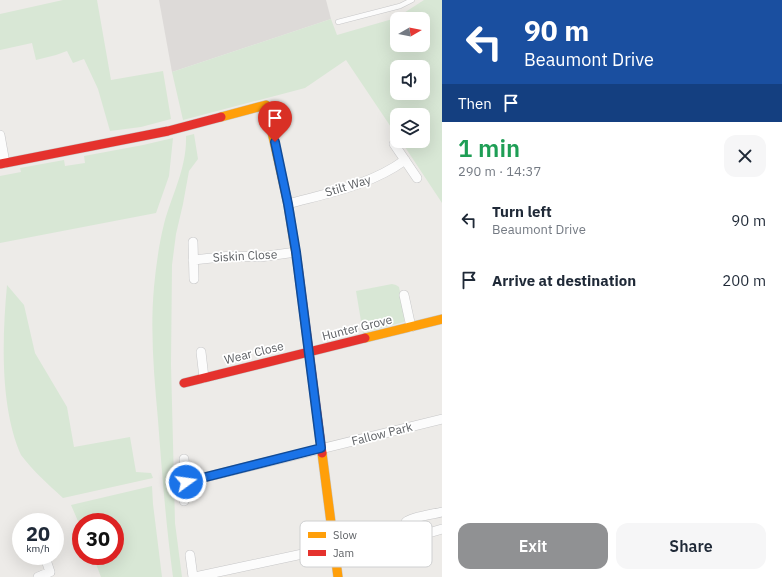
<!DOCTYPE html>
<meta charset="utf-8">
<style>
body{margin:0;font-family:"IBM Plex Sans",sans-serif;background:#f6f6f7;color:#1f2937;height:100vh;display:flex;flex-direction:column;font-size:15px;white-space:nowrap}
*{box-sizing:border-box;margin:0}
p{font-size:13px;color:#747a83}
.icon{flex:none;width:22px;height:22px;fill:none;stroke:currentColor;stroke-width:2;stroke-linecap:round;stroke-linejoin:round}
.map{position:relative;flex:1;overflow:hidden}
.panel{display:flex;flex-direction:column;background:#fff;width:340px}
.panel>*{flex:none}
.top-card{background:#1a4fa0;color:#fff;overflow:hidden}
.needle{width:26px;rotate:81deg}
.buttons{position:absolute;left:390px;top:12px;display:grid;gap:8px}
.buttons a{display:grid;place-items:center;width:40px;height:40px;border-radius:8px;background:#fff;box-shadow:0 4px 16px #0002;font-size:20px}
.speed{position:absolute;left:12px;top:513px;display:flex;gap:8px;font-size:20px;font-weight:700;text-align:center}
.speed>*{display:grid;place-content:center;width:52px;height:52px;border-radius:50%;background:#fff;box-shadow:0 4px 16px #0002;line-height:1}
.speed small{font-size:10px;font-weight:400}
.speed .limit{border:6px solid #d22;background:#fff;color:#111}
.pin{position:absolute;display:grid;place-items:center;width:34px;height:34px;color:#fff;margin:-41px -17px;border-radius:50% 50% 50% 0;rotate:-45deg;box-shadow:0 0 4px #0007}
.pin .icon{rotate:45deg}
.me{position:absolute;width:44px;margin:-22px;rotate:76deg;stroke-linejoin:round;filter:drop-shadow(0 0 3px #0008)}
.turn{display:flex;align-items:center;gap:14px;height:84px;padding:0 16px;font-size:18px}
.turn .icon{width:52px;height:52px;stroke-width:2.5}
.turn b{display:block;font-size:28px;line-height:34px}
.then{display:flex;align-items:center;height:38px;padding:0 16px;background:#0003;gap:8px;font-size:15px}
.round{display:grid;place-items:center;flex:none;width:42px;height:42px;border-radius:12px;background:#f6f6f7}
.headline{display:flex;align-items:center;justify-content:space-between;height:68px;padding:0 16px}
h1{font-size:24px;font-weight:600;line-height:30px;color:#1e9e55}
.primary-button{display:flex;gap:8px;margin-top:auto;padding:8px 16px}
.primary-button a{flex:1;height:46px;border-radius:12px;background:#909193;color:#fff;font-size:16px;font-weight:600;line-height:46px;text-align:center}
.primary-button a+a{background:#f6f6f7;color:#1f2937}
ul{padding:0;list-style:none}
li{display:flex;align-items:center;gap:12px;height:60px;padding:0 16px}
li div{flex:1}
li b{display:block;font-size:15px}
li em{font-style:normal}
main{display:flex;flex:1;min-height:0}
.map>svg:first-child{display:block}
.industrial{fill:#dddad8}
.green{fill:#d8e7d5;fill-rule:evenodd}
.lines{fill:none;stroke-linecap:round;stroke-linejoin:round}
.lane-casing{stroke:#c7c7c8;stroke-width:5.5}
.street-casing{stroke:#c7c7c8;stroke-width:10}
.slow-casing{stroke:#c7c7c7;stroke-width:10}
.jam-casing{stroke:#c7c7c7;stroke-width:10}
.lane{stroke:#fcfcfc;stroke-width:4.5}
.street{stroke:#fcfcfc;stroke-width:9}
.slow{stroke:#ff9f0a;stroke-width:9}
.jam{stroke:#e5322d;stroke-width:9}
.route-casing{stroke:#114b97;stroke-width:10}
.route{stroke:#1a73e8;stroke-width:7}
.labels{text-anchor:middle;stroke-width:3.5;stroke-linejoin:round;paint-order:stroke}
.street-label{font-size:12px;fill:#5e6165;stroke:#fff}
.key{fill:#fff;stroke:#cfd0d1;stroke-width:1}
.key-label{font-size:11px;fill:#5e6165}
</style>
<main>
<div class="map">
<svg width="442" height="577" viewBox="0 0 442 577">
<rect width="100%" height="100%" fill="#edebe8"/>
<path class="industrial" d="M159 0H326L331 19 172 72Z"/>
<path class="green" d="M63 0H97L111 80 163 71 171 119 141 127 110 131 98 89 84 59 73 63 67 51 56 55 36 60 32 43 0 50V14Z
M424 0H442V203L401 141H423V115H397V136L346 60 305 88 183 120 172 72 331 19 337 35 396 18ZM397 19H423V45H397ZM397 67H423V93H397Z
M194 134 198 159 189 171 183 204 176 234 172 265 171 364 175 523 182 577H173C166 525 162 473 158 420 154 376 150 331 154 287 156 266 159 244 164 224 172 194 187 168 186 136Z
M173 138 169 176 156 213 0 243V176L21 172 20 168 64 160 65 166 85 163 84 156 143 145Z
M392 284 396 285 399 287 405 317 404 322 363 333 356 291Z
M7 285 24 305 35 353 67 407 74 447 130 437 136 472 151 473 153 478 63 498C48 484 33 471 21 455 0 408 2 339 7 285Z
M152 486 153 504 162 577H101L93 556H115V522H81V528L71 505Z"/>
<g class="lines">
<g class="lane-casing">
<path id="lane" d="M338 22 400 6 412 0"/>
</g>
<g class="street-casing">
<path id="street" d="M0 135 5 163
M394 144 417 178
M288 204C328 193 371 185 405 160
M193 242 194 279
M193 260 231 256 260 257 296 252
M404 295 411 327
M201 352 204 378
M184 459 186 478 184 501
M186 482 442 419
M442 512C434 514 411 517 406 522 404 525 405 529 405 532L410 537H415L442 529
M190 555 193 577
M38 577 50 572 45 557
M195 577 335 547 382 538 405 532"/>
</g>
<g class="slow-casing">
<path id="slow" d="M221 117 266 105 288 204 298 267
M365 338 442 319
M322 453 338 577"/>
</g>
<g class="jam-casing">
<path id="jam" d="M0 164 168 131 221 117
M298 267 322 453
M184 383 365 338"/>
</g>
<use href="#lane" class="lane"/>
<use href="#street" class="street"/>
<use href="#slow" class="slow"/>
<use href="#jam" class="jam"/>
</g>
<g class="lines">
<g class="route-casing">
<path id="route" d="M186 482 321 448 296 252 288 204 275 142"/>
</g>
<use href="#route" class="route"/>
</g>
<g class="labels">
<g class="street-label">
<text transform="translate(348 186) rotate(-17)" y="4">Stilt Way</text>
<text transform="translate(245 256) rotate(-3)" y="4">Siskin Close</text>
<text transform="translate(357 328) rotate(-14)" y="4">Hunter Grove</text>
<text transform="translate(254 353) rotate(-14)" y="4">Wear Close</text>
<text transform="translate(382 434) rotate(-14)" y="4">Fallow Park</text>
</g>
</g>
<rect x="300" y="521" width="132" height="46" rx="6" class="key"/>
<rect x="308" y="532" width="18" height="6" fill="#ff9f0a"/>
<rect x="308" y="550" width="18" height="6" fill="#e5322d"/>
<g class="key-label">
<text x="333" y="539">Slow</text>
<text x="333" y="557">Jam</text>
</g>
</svg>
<div class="buttons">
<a><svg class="needle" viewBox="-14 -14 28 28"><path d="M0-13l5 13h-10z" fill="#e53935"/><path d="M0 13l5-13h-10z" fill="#747a83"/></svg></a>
<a><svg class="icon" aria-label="sound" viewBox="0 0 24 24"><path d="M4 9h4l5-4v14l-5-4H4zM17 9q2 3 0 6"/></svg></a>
<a><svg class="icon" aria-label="layers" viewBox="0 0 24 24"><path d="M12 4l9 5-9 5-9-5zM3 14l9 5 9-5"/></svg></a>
</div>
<div class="speed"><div>20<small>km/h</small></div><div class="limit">30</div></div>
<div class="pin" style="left:275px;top:142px;background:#d93025"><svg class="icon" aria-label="arrive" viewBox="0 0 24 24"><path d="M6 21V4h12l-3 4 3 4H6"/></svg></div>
<svg class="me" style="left:186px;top:482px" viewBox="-20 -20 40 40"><circle r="17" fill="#1a73e8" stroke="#fff" stroke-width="3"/><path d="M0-11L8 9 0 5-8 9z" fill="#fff"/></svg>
</div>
<section class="panel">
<div class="top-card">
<div class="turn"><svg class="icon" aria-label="left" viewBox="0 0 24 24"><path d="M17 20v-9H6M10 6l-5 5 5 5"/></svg><div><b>90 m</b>Beaumont Drive</div></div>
<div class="then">Then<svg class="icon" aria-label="arrive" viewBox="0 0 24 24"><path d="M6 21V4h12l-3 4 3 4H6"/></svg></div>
</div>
<div class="headline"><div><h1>1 min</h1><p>290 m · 14:37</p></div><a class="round"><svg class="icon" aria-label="close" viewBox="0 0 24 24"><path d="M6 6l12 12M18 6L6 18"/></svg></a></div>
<ul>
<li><svg class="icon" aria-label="left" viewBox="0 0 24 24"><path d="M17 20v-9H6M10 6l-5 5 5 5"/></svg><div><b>Turn left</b><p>Beaumont Drive</p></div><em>90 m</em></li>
<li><svg class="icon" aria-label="arrive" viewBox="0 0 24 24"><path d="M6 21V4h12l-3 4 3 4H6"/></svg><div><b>Arrive at destination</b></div><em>200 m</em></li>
</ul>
<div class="primary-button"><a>Exit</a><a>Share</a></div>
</section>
</main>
